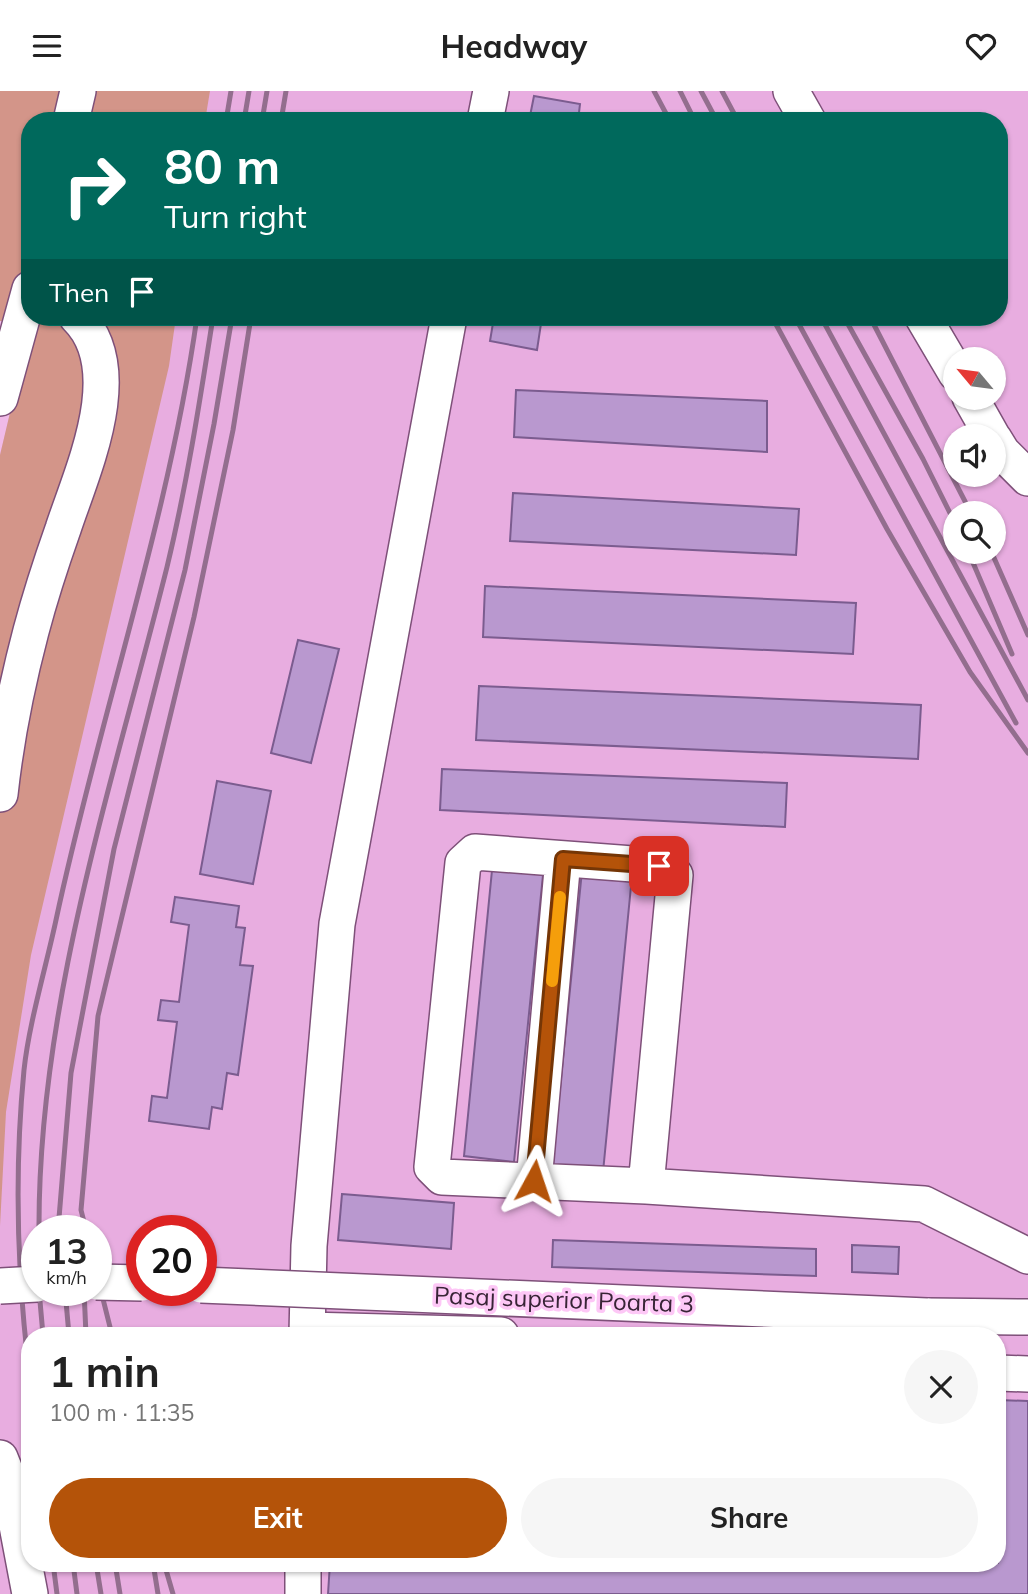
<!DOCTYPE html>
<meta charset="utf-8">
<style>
body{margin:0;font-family:Mulish,sans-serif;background:#f6f6f6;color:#222;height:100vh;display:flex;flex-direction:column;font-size:26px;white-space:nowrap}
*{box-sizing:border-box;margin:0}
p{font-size:23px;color:#767676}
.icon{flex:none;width:38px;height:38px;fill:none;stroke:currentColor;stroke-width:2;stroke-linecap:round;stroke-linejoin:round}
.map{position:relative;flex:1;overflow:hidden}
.drawer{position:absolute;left:21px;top:1236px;width:985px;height:245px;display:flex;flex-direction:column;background:#fff;border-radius:28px;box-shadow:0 2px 5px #0004}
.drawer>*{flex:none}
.top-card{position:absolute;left:21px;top:21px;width:987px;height:214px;border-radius:28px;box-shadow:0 2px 5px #0004;background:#00695c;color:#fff;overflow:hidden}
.needle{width:46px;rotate:299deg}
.fabs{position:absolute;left:943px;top:256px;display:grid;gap:14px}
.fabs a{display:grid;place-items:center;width:63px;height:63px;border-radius:50%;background:#fff;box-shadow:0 2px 5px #0004;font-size:35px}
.speed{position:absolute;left:21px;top:1124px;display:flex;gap:14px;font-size:35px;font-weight:700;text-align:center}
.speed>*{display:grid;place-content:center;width:91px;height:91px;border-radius:50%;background:#fff;box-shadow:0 2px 5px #0004;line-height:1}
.speed small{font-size:18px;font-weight:400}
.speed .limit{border:10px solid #d22;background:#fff;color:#111}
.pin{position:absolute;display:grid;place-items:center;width:60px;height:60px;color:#fff;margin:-30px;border-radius:14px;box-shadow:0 4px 10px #0006}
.me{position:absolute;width:77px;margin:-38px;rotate:5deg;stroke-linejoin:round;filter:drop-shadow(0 0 5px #0008)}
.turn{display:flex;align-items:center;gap:24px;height:147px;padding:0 28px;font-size:32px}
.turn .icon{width:91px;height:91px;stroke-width:2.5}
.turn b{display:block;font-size:49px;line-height:60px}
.then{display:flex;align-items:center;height:66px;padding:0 28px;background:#0003;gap:14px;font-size:26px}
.round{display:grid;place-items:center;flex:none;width:74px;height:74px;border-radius:37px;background:#f6f6f6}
.headline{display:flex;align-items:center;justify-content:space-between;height:119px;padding:0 28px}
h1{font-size:42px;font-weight:700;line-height:52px}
.action{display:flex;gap:14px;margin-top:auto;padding:14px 28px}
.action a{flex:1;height:80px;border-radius:42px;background:#b45309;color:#fff;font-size:28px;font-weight:700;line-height:80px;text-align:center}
.action a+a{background:#f6f6f6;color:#222}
header{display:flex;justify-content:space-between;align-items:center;height:91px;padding:0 28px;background:#fff;font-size:32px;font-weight:700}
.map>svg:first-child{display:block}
.built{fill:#e8ade0;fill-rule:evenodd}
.green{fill:#d39589}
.building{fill:#b998cf;stroke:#7b5c8f;stroke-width:2}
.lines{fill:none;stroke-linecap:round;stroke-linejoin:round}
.minor-casing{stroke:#7e5079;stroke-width:38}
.minor{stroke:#fff;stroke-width:35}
.rail{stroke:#936e8e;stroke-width:5}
.minor-bridge-casing{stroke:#7e5079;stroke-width:38;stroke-linecap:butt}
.minor-bridge{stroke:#fff;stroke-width:35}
.route-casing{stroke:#753606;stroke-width:18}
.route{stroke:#b45309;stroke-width:12}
.slow{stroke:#f59e0b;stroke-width:12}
.labels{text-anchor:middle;stroke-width:7;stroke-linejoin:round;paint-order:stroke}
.street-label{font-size:24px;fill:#382436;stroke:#fdc7f6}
</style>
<header><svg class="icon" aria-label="menu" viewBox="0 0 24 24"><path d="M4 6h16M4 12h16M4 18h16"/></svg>Headway<svg class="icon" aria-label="heart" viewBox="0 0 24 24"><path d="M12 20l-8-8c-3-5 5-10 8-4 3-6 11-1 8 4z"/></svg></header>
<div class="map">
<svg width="1028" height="1503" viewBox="0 0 1028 1503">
<rect width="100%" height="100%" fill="#f0bae8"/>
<path class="built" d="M91 0H1028V1503H0V364L33 226H999V30H83ZM956 268H994V306H956ZM956 345H994V383H956ZM956 422H994V460H956ZM37 1139H96V1199H37ZM142 1139H201V1199H142ZM30 1244H998V1472H30Z"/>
<path class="green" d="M0 0H210L205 30H30V226H176L169 275 31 864 6 1021 0 1135V364L31 233 0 230Z"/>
<path class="building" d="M534 5 580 13 578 30H529Z
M494 226H542L537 259 490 250Z
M516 299 767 310V361L514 346Z
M513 402 799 418 796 464 510 450Z
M485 495 856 512 853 563 483 546Z
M298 549 339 558 311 672 271 662Z
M479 595 921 614 918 668 476 649Z
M442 678 787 692 785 736 440 719Z
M217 690 271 700 253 793 200 783Z
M493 769 544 774 514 1071 464 1065Z
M582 780 632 785 603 1081 552 1076Z
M175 806 239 815 236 836 245 837 240 874 253 875 238 984 227 982 222 1018 212 1016 209 1038 149 1030 152 1005 167 1007 177 931 158 929 161 909 179 911 189 834 171 831Z
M342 1103 454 1112 451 1158 338 1149Z
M553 1149 816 1158V1185L552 1176Z
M852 1154 899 1156 898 1183 852 1181Z
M998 1309 1028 1310V1503H328L330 1472H998Z"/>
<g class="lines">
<g class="minor-casing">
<path id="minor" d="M791 0 808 30
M71 30 78 0
M485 30 491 0
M923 226 956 282
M970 306 992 345
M0 307 30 198
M994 348 1002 361 1028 387
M0 703C6 648 17 593 31 540 40 506 51 472 63 438 82 380 130 278 77 226
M534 1090 563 768
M646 1095 675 784 659 775 475 761 463 772 432 1076 442 1086 646 1095 924 1113 1028 1165
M927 1225 1028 1226
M307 1239 501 1244
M307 1244 309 1155 337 833 449 226
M998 1282 1028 1283
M0 1367 8 1387 30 1503
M303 1503V1472"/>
</g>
<use href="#minor" class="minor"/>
<path class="rail" d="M654 0 670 30
M680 0 695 30
M701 0 717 30
M722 0 738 30
M226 30 231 0
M244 30 249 0
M262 30 267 0
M281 30 286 0
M772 226 887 438 970 581 1028 662
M795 226 1016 632
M821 226 1028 609
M844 226 923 368 956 434
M870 226 971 422
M968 460 1012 563
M991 460 1028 544
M39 1139C38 913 113 692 167 476 187 393 200 309 213 226
M58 1139 71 982 114 758 185 479 214 333 232 226
M86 1139 81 1119 98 925 194 526 233 339 251 226
M96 1180 112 1244
M39 1199 43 1244
M65 1199 69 1244
M84 1199 86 1244
M30 1288C17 1185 14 1082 24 979 29 932 46 876 56 829 99 627 168 431 197 226
M53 1472 57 1503
M73 1472 77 1503
M96 1472 101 1503
M115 1472 120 1503
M153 1472 158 1503
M164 1472 173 1503"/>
<g class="minor-bridge-casing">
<path id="minor-bridge" d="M96 1191 142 1192
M201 1194 927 1225
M0 1195 37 1193"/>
</g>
<use href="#minor-bridge" class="minor-bridge"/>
</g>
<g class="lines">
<g class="route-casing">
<path id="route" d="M534 1090 563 768 659 775"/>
</g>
<use href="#route" class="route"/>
<path class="slow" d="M552 890 560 806"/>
</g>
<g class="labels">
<g class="street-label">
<text transform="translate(564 1209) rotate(2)" y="8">Pasaj superior Poarta 3</text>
</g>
</g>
</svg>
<div class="fabs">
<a><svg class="needle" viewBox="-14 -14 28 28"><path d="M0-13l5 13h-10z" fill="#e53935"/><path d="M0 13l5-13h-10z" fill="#767676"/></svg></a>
<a><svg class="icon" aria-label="sound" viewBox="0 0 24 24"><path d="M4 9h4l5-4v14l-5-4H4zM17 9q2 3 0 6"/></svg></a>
<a><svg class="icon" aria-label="search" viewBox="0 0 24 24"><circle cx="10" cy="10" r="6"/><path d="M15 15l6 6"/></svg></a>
</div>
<div class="speed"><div>13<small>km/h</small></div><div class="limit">20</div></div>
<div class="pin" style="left:659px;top:775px;background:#d93025"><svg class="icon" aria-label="arrive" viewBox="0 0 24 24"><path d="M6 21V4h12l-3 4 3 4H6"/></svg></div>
<svg class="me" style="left:534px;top:1090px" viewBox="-20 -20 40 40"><path d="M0-17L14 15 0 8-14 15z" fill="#b45309" stroke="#fff" stroke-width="4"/></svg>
<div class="top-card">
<div class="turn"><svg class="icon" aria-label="right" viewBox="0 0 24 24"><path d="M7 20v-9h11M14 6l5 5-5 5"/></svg><div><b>80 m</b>Turn right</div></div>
<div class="then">Then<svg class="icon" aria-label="arrive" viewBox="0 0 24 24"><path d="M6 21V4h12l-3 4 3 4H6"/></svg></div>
</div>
<section class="drawer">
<div class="headline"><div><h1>1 min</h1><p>100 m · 11:35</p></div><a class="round"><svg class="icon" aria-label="close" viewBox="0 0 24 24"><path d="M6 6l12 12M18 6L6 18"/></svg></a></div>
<div class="action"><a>Exit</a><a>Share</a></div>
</section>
</div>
